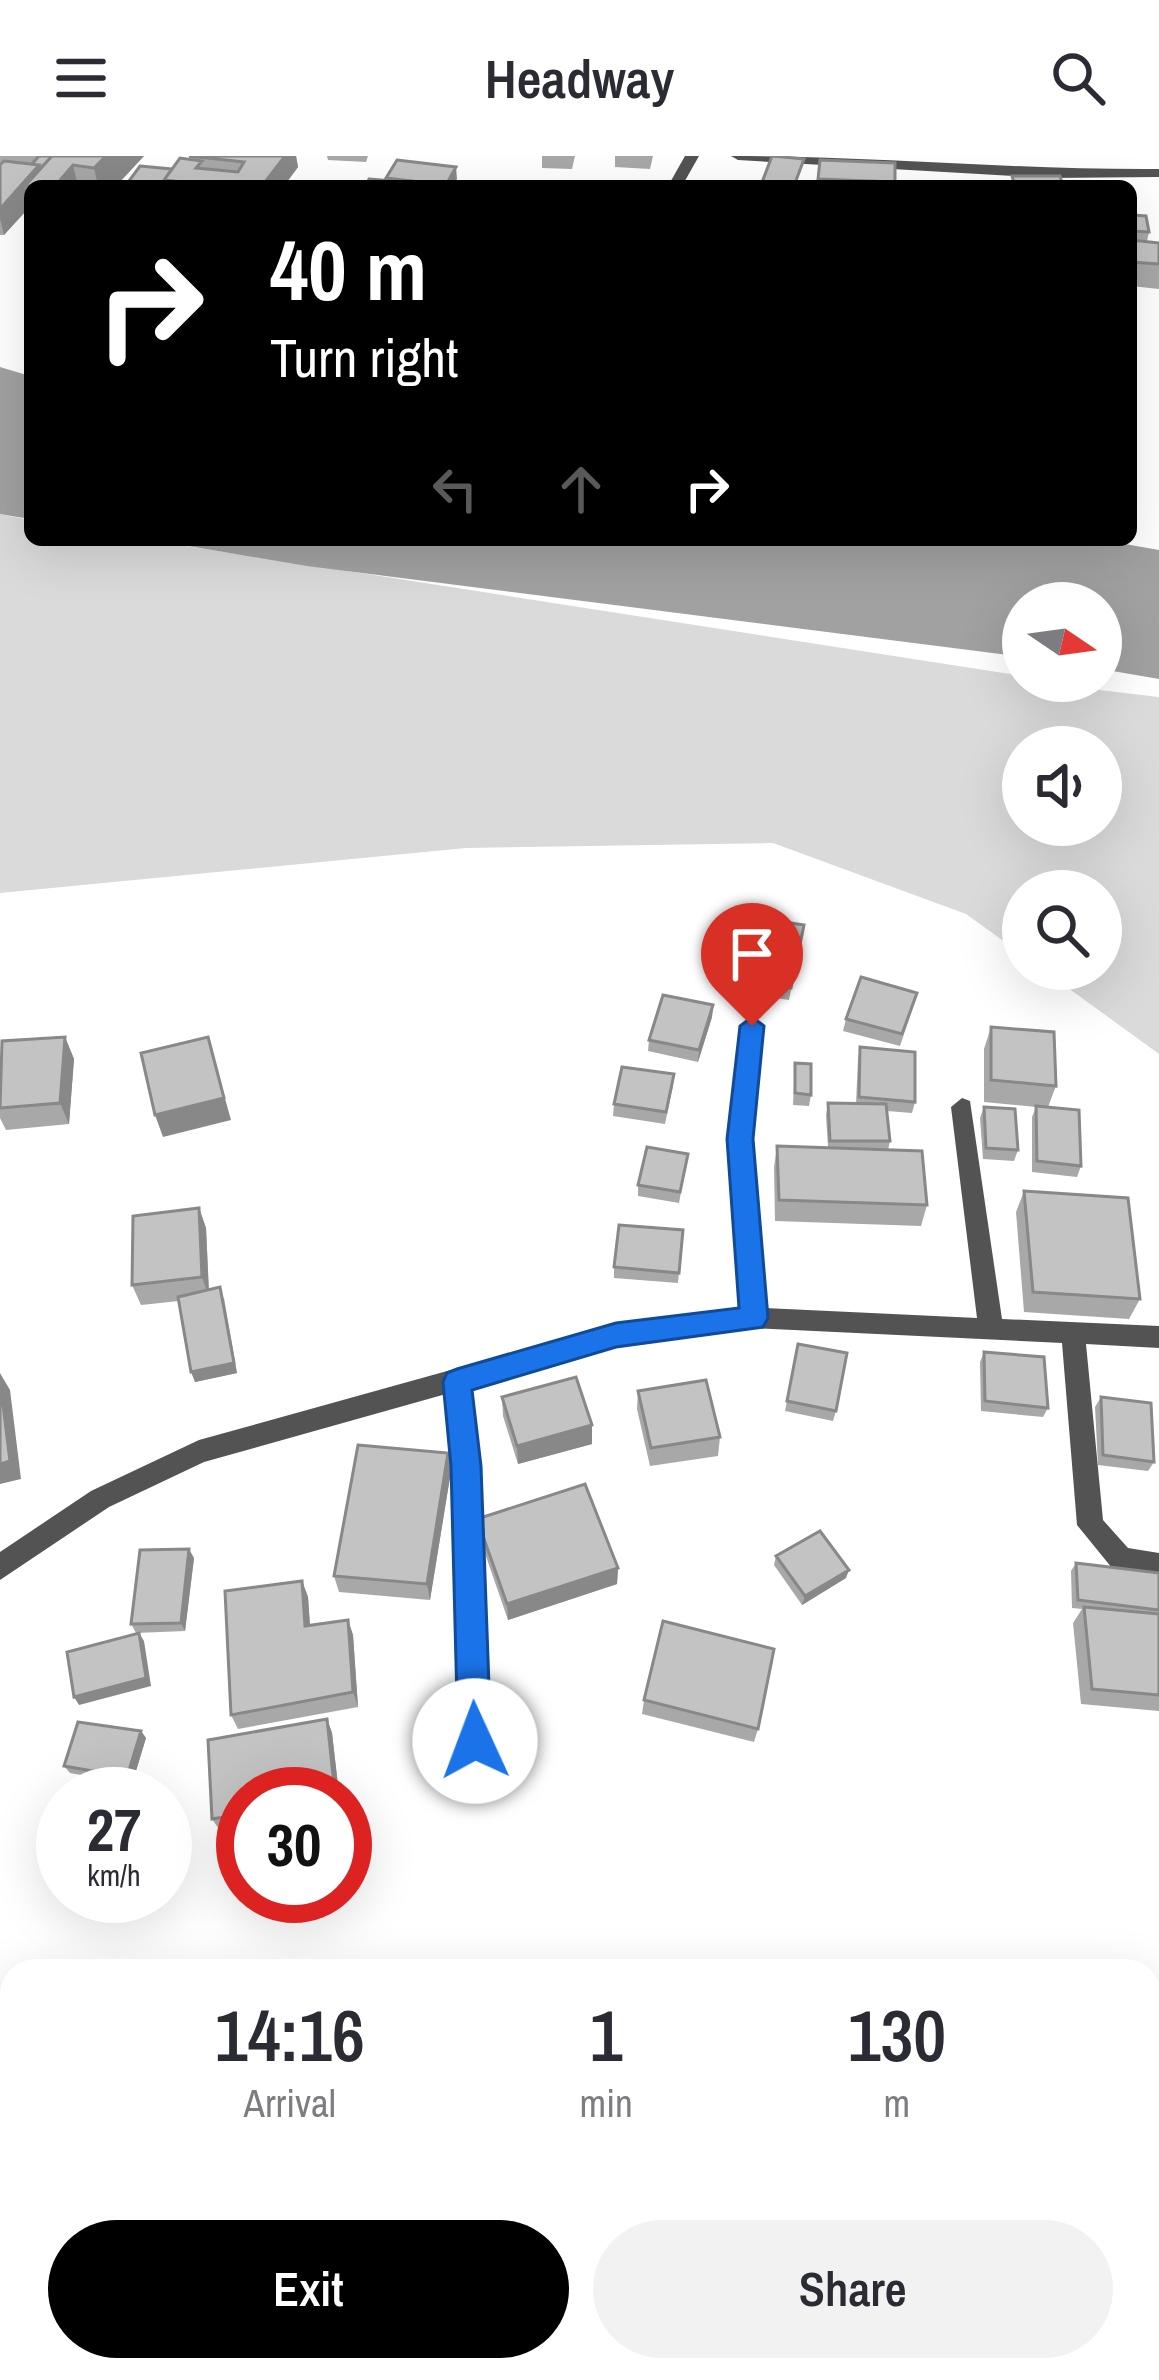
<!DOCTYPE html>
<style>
body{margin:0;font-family:"Archivo Narrow",sans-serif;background:#f2f2f3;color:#2b2b33;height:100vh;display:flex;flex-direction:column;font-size:45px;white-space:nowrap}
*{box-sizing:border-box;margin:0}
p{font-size:39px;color:#7c7c81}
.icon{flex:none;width:66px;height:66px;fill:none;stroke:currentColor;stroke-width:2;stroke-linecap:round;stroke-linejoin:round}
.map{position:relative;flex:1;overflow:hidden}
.drawer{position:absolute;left:0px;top:1803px;width:1161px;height:423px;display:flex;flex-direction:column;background:#fff;border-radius:36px 36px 0 0;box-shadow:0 12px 48px #0002}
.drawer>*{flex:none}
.top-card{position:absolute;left:24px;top:24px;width:1113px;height:366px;border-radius:18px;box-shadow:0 12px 48px #0002;background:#000;color:#fff;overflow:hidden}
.needle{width:78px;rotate:103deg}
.buttons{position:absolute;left:1002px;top:426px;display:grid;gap:24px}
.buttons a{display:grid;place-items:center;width:120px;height:120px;border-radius:50%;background:#fff;box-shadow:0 12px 48px #0002;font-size:60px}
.speed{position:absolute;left:36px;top:1611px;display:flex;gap:24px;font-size:60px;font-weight:700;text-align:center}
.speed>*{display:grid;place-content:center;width:156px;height:156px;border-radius:50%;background:#fff;box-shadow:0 12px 48px #0002;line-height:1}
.speed small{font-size:30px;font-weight:400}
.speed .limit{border:18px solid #d22;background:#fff;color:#111}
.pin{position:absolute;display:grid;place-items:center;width:102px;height:102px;color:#fff;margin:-123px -51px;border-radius:50% 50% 50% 0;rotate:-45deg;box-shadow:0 0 12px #0007}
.pin .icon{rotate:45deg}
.me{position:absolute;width:132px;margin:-66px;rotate:358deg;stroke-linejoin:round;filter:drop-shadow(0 0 9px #0008)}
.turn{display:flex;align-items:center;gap:42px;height:252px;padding:0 48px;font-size:54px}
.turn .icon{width:156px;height:156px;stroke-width:2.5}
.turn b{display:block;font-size:84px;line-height:102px}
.lanes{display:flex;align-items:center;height:114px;padding:0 48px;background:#0003;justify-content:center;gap:60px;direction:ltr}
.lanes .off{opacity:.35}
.eta{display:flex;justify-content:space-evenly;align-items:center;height:204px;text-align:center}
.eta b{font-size:72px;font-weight:600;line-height:84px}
.action{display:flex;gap:24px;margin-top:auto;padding:24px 48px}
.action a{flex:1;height:138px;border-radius:72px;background:#000;color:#fff;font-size:48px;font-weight:600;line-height:138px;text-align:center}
.action a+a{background:#f2f2f3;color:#2b2b33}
header{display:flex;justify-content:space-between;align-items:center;height:156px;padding:0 48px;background:#fff;font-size:54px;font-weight:600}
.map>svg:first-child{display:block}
.green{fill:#dadada;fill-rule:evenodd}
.water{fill:#a1a1a1}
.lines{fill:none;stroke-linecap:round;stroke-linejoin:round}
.lane{fill:#535353;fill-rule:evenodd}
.street{fill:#535353;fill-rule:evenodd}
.wall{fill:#a8a8a8}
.shaded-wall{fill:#888}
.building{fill:#c3c3c3;stroke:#888;stroke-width:3}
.route{fill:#1a73e8;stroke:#114b97;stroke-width:3}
</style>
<header><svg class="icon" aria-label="menu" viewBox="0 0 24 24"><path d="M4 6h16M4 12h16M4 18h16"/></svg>Headway<svg class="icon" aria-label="search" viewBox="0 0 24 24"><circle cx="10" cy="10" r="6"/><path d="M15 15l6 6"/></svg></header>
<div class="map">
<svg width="1159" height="2224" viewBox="0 0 1159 2224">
<rect width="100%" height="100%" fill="#fff"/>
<path class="green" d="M0 358 30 364V384H147L1023 520V525L1159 541V898L1042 813H1101V735H1023V799L966 758 773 687 466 692 0 737ZM1023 591H1101V669H1023Z"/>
<path class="water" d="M0 211 30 220V363L0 358Z
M153 384H1102L1159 394V523L1101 513V447H1023V501L307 410Z"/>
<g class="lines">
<path class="lane" d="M685 0H699L682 30H668Z"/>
<path class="street" d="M731 0C874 0 1016 14 1159 13V21L1047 22 738 4Z
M752 862 763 870 751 983 765 1152 977 1162 951 951 962 942 970 945 1002 1163 1159 1170V1192L1086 1188 1103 1364 1128 1392 1159 1397V1421L1112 1412 1077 1369 1062 1187 754 1172 616 1190 470 1231 479 1311 490 1631 486 1641 476 1645 466 1641 462 1631 453 1311 446 1238 204 1306 109 1351 0 1424V1396L91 1335 199 1284 616 1168 741 1153 729 983 741 870Z"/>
</g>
<path class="wall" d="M0 0H144L116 30H30V51L4 79H0Z
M189 0H296L298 11 284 30H126L172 13 189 3Z
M327 0H368L366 6 328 4Z
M542 0H575L572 13 542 12Z
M615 0H653L650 13 615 11Z
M820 4 895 7 894 30H817Z
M1131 59 1149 76 1147 85 1159 87V133L1131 130Z
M804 769 789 844 730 835 731 823Z
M914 848 900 890 843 875 846 863Z
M713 849 712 861 698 906 648 895 649 884Z
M991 871 1056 930 1048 951 1081 1010 1077 1021 1032 1016V961L1036 951 984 946V893Z
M65 881 74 903 69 968 6 974 0 962V904Z
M860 891 915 946 912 957 887 955 890 985 888 994 927 1049 921 1070 775 1065 774 1011 777 990 828 991 826 959 828 947 856 948 858 903Z
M795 907 811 939 809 950 793 949Z
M673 930 665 968 613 960 614 948Z
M984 951 1018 994 1014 1005 983 1003 980 962Z
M688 998 679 1047 638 1040V1029Z
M1024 1035 1140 1143 1129 1163 1024 1156 1016 1056Z
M199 1052 206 1072 209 1134 224 1142 237 1217 195 1226 179 1145 141 1149 132 1129Z
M683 1074 678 1127 614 1122V1111Z
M798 1188 836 1255 833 1265 785 1255Z
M984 1196 1048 1252 1043 1261 981 1255 980 1206Z
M638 1235 720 1281 718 1300 650 1310 637 1253Z
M502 1241 592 1288 518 1308 503 1260Z
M1101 1241 1154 1306 1148 1315 1098 1309 1095 1251Z
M448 1297 451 1315 430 1444 339 1436 334 1420Z
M477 1363 618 1412 617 1428 508 1464 479 1380Z
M776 1400 846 1422 802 1449 774 1409Z
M194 1402 185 1475 136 1477 131 1468Z
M1076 1407 1159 1417V1555L1081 1548 1073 1467 1082 1453 1072 1452 1071 1415Z
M302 1425 308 1441 310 1469 348 1464 353 1479 358 1551 238 1573 231 1559Z
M644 1544 758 1573 754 1586 642 1558Z
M327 1563 332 1577 339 1638H243V1672L221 1676 212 1663 208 1584Z
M141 1575 146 1582 132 1628 70 1617 64 1610Z"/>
<path class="shaded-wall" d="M106 0H144L116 30H98L94 12Z
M285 0H296L298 11 284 30H262Z
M39 9 44 30H25L30 50 4 79 0 63V53Z
M73 9 78 30H55Z
M456 11 457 23 453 30H446Z
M713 849 712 861 698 906 699 894Z
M65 881 74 903 69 968 60 947Z
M214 903 231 964 163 981 155 959Z
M199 1052 206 1072 209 1141 202 1121Z
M220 1131 237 1217 195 1226 191 1216Z
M0 1217 10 1234 21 1323 0 1328Z
M592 1269V1288L518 1308 517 1290Z
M448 1297 451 1315 430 1444 427 1428Z
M189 1393 194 1402 185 1475 181 1467Z
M618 1412 617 1428 508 1464 507 1448Z
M849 1414 846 1422 802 1449 805 1440Z
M302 1425 308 1441 311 1485 305 1470Z
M348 1464 353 1479 358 1551 353 1536Z
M139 1477 144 1485 151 1530 79 1549 74 1541Z
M327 1563 332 1577 339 1638H335Z
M141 1575 146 1582 132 1628 127 1621Z"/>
<path class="building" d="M39 0H52L40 13 39 9 32 8Z
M52 0H106L94 12 73 9 55 30H25Z
M189 0H285L262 30H218L164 24 180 2 202 5 196 12 238 16 244 6Z
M772 0 804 3 794 30 761 29Z
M397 4 456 11 446 29 386 22Z
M820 4 895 7V26L818 23Z
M4 5 39 9 0 53V9Z
M140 10 172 13 164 24 163 30 126 29Z
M1012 20H1060L1063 30H1015Z
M369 23 430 28 429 30H365Z
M1131 59 1146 60 1149 76 1131 75Z
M1131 84 1159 87V108L1131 106Z
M745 760 804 769 791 832 731 823Z
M861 821 917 837 902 878 846 863Z
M663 839 713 849 699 894 649 884Z
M991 871 1054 876 1056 930 991 924Z
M65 881 60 947 0 952 2 885Z
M208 881 224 942 155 959 141 897Z
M860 891 915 896V946L859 941Z
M795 907 811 908V939L795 937Z
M622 911 674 918 666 956 614 948Z
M828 947 886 948 890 985H830Z
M1036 950 1079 954 1081 1010 1037 1005Z
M984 951 1015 953 1018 994 986 992Z
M777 990 922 995 927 1049 779 1044Z
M647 991 688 998 680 1036 638 1029Z
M1024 1035 1128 1042 1140 1143 1033 1136Z
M199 1052 202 1121 132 1129 133 1060Z
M619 1069 683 1074 679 1117 614 1111Z
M220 1131 234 1207 191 1216 178 1141Z
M798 1188 847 1197 836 1255 787 1245Z
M984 1196 1044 1201 1048 1252 985 1245Z
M576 1221 592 1269 517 1290 502 1241Z
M706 1224 720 1281 651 1292 638 1235Z
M0 1225 10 1305 0 1308Z
M1101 1241 1151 1247 1154 1306 1103 1299Z
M358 1289 448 1297 427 1428 334 1420Z
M585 1328 618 1412 507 1448 477 1363Z
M820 1375 849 1414 805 1440 776 1400Z
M189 1393 181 1467 131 1468 140 1394Z
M1076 1407 1159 1417V1454L1078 1444Z
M302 1425 305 1470 348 1464 353 1536 231 1559 225 1435Z
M1084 1451 1159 1458V1539L1092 1533Z
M663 1465 774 1493 758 1573 644 1544Z
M139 1477 146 1522 74 1541 67 1496Z
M327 1563 335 1638H243V1658L212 1663 208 1584Z
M78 1566 141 1575 127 1621 64 1610Z"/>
<path class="route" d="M752 861 764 870 753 983 768 1162 763 1171 616 1191 472 1234 481 1310 491 1585 486 1597 475 1601 463 1597 458 1585 451 1310 443 1226 447 1217 457 1213 616 1167 739 1152 727 983 740 870Z"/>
</svg>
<div class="buttons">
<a><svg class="needle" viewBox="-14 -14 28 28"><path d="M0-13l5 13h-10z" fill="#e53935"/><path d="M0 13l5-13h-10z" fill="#7c7c81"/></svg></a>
<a><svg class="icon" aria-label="sound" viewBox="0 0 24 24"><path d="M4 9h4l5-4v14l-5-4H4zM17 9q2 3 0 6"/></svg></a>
<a><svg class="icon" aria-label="search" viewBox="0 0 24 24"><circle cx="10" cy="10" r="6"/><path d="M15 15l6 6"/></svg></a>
</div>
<div class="speed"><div>27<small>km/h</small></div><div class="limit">30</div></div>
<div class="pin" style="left:752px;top:870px;background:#d93025"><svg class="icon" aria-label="arrive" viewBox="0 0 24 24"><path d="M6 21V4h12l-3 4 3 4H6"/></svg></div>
<svg class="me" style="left:475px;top:1585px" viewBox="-20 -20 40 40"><circle r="19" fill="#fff"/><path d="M0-13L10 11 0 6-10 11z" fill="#1a73e8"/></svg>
<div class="top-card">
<div class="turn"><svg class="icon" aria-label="right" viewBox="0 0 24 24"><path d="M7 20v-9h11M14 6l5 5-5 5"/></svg><div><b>40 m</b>Turn right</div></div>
<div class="lanes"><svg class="icon off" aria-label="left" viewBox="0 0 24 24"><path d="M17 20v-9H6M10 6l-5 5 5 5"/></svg><svg class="icon off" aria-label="ahead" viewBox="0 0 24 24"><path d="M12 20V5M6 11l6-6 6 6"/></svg><svg class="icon" aria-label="right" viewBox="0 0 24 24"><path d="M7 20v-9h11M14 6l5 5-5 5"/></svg></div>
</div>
<section class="drawer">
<div class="eta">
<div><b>14:16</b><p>Arrival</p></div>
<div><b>1</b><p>min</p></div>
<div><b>130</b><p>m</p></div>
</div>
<div class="action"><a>Exit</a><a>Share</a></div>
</section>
</div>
